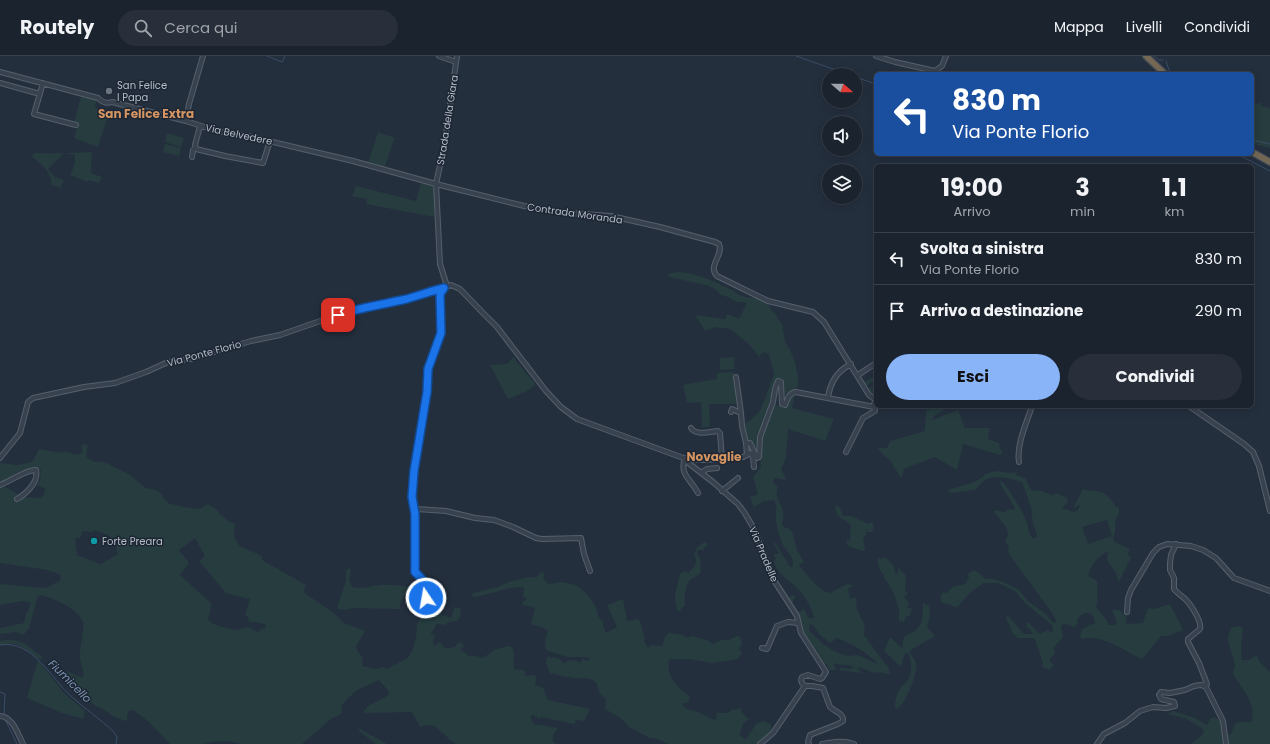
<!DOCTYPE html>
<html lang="it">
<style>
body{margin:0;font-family:Poppins,sans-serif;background:#282f3a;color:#f1f3f6;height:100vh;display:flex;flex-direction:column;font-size:15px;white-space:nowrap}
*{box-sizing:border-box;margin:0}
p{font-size:13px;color:#a0a4aa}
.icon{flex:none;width:22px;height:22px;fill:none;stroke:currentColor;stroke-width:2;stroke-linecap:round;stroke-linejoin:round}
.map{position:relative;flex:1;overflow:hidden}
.details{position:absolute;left:874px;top:108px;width:380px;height:244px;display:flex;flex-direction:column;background:#1b232e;border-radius:6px;box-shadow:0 2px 10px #0003,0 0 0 1px #39404a}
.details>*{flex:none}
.top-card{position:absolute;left:874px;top:16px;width:380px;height:84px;border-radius:6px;box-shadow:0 2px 10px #0003,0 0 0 1px #39404a;background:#1a4fa0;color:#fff;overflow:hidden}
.needle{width:26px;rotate:110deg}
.buttons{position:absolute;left:822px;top:12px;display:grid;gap:8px}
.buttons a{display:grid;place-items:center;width:40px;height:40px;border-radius:50%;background:#1b232e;box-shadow:0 2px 10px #0003,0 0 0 1px #39404a;font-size:20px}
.pin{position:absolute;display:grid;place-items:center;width:34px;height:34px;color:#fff;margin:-17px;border-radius:8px;box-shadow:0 2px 6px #0006}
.me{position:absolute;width:44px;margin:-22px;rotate:348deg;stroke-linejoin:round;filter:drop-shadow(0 0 3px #0008)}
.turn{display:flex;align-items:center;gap:14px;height:84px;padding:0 12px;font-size:18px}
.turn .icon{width:52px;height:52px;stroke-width:2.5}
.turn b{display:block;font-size:28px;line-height:34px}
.eta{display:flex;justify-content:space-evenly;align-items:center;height:68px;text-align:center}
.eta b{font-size:24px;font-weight:700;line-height:28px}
.action{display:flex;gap:8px;margin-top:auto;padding:8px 12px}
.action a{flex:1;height:46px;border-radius:24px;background:#8ab4f8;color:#111;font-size:16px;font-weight:700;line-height:46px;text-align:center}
.action a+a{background:#282f3a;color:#f1f3f6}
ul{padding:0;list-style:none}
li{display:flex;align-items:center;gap:12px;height:52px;padding:0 12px;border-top:1px solid #39404a}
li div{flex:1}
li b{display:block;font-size:15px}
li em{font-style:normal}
header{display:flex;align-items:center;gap:24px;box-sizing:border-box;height:56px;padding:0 20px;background:#1b232e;border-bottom:1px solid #39404a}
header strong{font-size:19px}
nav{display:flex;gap:22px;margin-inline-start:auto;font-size:14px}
.search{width:280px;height:36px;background:#282f3a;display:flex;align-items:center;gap:10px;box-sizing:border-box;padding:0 14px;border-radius:22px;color:#a0a4aa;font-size:15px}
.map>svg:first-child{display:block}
.green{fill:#263c3f;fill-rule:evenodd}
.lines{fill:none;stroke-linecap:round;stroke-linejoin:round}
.stream{stroke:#394c67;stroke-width:1}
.minor-casing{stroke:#565f6c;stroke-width:6}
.highway-casing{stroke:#434c59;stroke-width:8}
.minor{stroke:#38414e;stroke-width:4}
.highway{stroke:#746855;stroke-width:5.5}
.route-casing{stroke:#114b97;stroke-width:10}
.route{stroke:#1a73e8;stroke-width:7}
.worship-dot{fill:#6b7280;stroke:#1d2633;stroke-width:1.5}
.culture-dot{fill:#0f9aa8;stroke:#1d2633;stroke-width:1.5}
.labels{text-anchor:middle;stroke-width:3;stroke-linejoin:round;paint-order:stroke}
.poi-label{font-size:10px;fill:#b4bcc9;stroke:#1d2633;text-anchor:start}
.street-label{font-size:10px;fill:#b4bcc9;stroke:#1d2633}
.water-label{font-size:11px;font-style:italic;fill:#7c92b1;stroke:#1d2633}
.quarter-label{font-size:12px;font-weight:bold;fill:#d59563;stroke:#1d2633}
</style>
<header>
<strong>Routely</strong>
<div class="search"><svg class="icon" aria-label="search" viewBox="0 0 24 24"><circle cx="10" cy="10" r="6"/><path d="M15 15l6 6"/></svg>Cerca qui</div>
<nav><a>Mappa</a><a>Livelli</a><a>Condividi</a></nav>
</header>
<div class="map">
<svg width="1270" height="688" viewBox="0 0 1270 688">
<rect width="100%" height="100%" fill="#242f3e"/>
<path class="green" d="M81 40 96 44 95 52 109 56 98 91 74 82 78 68 74 67Z
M1252 46 1256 48 1262 47 1261 50 1270 52V92L1252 88Z
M378 76 395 82 384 112 368 107Z
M167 77 184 82 181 91 165 86Z
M165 88 181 92 179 100 163 96Z
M92 96 91 117 102 121 99 127 89 124 88 126 70 119 75 108V99L64 97 48 113 55 121 64 124 62 128 61 132 52 129 50 120 45 112 32 100 35 97C54 98 73 97 92 96Z
M421 127 434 130V161L366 148 367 143 352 140 356 130 416 145Z
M680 216C699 218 715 226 732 234 736 236 738 239 742 240 748 242 753 242 758 240L767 245 770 252 776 259 782 269 785 285 790 294 794 303 798 320V329L796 334 790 338H785L784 327 782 325 779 326 758 390 754 391 749 385H746L743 387V369L752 363 760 355 769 332 774 318 769 298 763 296 759 301 749 288 730 273 716 271 705 275 695 259 725 263 727 258 739 263 747 247 744 246H737L728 241 721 239 715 233 706 229 669 221 668 219 672 217Z
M513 301 536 329 525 336 508 343 490 309 507 308Z
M734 301 735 313 720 314V302Z
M733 316 737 348H709L710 371H702L701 346 687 347 683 329 698 326 717 323V317Z
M876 319V341C871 341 869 336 867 333L876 328 874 325 866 330 864 326Z
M795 337 792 352 834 363 825 385 788 373 786 402 781 413 786 423V424L775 422 773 425 778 432C774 441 781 447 783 455 784 460 782 464 782 469L786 472 790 473 793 478 797 494 804 506 799 509 800 511C810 520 816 534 830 537L847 528 852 529V531L848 532 850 543 855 541 857 544 856 551 865 570 864 579 889 613 890 617 888 618 878 616 874 617 859 611 857 612 861 616 860 617 840 614V612L852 613 853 610C846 608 841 610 835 607L833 609 836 612 835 614H830L828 612 827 608H822L803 578 797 562 779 532 781 530 785 534 789 541 794 539 795 541 793 546 796 554 800 556 803 553 805 555 808 561 813 563 814 560C811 551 805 540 798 533 790 525 775 517 774 504L776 503 773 498H776L779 497 774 488 775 486 790 511H792C796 503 787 496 783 489 779 479 773 462 777 452L774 444 764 445 754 451 750 441 758 438 753 421 761 411 760 404 762 401V382L763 376 775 349 786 350C791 346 790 341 795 337ZM810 568 814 570 820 579 830 587 837 582C852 588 867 596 878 608 871 606 863 600 857 599 854 599 851 600 848 600 832 596 819 586 809 574Z
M936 350H944L943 355 934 360 932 364 958 354 965 372H990L988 383 999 387 1000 393 1003 396 1000 399 963 388 957 414 935 401 903 413 904 415 901 422 889 403 883 399 878 392H887L890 385 925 375 926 355Z
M86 388 88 390 87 393 86 400 89 403 95 406H102L108 408 130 419 146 432 156 434 161 437 164 443 168 447 183 451 199 453 208 448 215 452 220 458 228 465 235 468 234 480 238 488 240 490 262 500V504L306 529 303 536 335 558 344 567 365 575 356 590 358 596 363 602 362 610 376 613 384 611 387 613 408 602 412 595 416 582 417 569 423 556 437 557 451 562 455 551 460 552 461 556 460 557V561L457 565 449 566 445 569 439 568H436L435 572 431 577 432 579H434L435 580 433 584 434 590 440 586 445 592H450L456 590 457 587 460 586 464 589 461 594 469 600H476L483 602 494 594 508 590 512 591C516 599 512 607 515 614L519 613 525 615 526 620 535 619 536 623 535 629 543 632 548 644 590 653 584 665 576 664 574 668 541 661 539 663 534 659H531V663L534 668 558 672C554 677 552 680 553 686L557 688H456C448 684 439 670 430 669 427 669 423 670 420 671L412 656 364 657V655L368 650 389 639V636L379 624 357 634 346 644 342 649 341 658 331 663 302 688H241L229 685 212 686 203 688H170L149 666 133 654 128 655 127 664 125 665 113 660 105 654 96 650 84 641 63 619V615C70 614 75 621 83 621 85 613 79 606 80 599 80 589 84 578 83 567 81 554 52 541 40 539L37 542 29 573 23 579 16 576 0 578V572L24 567 26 558 31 548 30 546 22 545 0 549V528L45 532C50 531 54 527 60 525L61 519 48 514 0 507V407L17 409 32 406 39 393 63 397 64 395C70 397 78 401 83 396L81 392 82 389ZM41 414 40 424 37 429 46 433 42 442 23 441 3 430C14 413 23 414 41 414ZM94 474C111 480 114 480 118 498L101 508 77 499 75 482H80L83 475 93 476ZM195 482 205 500 199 505 226 537 250 543 245 559 249 562 248 565 265 568 266 570V572L262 573 258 576 248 571 235 574 222 571 211 567 208 563 212 548 180 519 189 507 179 494Z
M997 415 1010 417 1017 416 1016 419 1026 423 1031 434 1041 435 1052 439 1056 437 1067 442 1068 446 1062 452 1074 456 1077 455 1080 450 1078 449 1076 452 1074 450 1083 433 1089 435 1092 434C1095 436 1098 434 1101 436 1109 439 1112 445 1116 451L1119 452V456L1115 465V476L1113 482 1115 486 1130 493 1127 498 1131 501 1119 526 1116 517 1107 504 1108 495C1097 502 1092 507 1088 520L1096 524 1098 527C1096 536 1099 543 1096 551L1108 566 1107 569H1114L1117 567 1112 554H1119L1123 558 1127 557 1126 568 1143 567 1148 552 1155 553 1170 548 1183 574C1174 577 1171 581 1161 580L1142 603C1124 595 1103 578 1082 583L1080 580 1082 573 1095 567C1094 554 1085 554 1077 563L1078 567 1074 571 1066 568 1061 569 1063 581 1054 591 1055 598 1050 602V605L1054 609 1050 614 1042 611 1043 607 1035 583 1030 582H1017L1012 576 1006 562 1008 560 1010 562 1024 578H1033L1030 573 1027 572 1026 566 1030 568 1040 578 1048 574 1052 577 1053 574 1052 569 1025 547 1015 535 998 527H984L972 535 957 551H955L948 548 942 547 940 541 943 536 948 537C953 528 955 531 965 528L969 521 968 518 974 514 979 517 986 523H993L1003 526 1019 534 1028 545 1046 558 1052 566 1055 567 1057 566 1050 554 1011 501 1008 495 1009 491 1006 487V483C1013 474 999 464 994 456V454L1005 456 1008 453 1014 454 1015 452 1001 429 1000 424C1006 426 1025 460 1027 467 1029 471 1028 475 1030 479 1032 482 1032 482 1036 482L1037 479 1033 468 1031 451 1022 426 1006 422 993 421 986 423 975 434 951 437 947 434 972 427 983 421 985 418ZM1107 464 1112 480 1088 488 1082 471Z
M837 449 840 452 843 460H851L868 468 871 466 873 468 874 471 872 476H866V479L863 482 865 493 864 495 850 491 846 487V485L850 484 851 469 837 459 835 451Z
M705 486 707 487V491L705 490 703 494H698L697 497 700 503 701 516C698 520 694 521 690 524 685 530 684 542 685 550L682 551 680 555H678L676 550 675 539 680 518 685 515 689 518V516C694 511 699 506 694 499 695 493 699 489 705 486Z
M885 501 894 510V512L896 518 898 516V511L899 512 906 520 905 534 908 537 904 541 909 547 907 552H911L912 553 910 559 906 561 904 566 899 565V554L895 540 890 530 884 522V519L881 516 877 505 879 502 881 503Z
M349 512 351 515 349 524 352 531C362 534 370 530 380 529 390 528 400 530 409 531L400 547V553L353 552 346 554 338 553V549L346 524V515Z
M542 516 545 518 543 522 547 527C553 529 557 526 563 526 578 529 586 534 594 548 599 556 595 559 603 566V570L606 577 617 571 607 549 623 543 627 565 637 563 640 565 645 583 644 585 648 592 651 589 661 590 663 588 665 581 669 577 682 579 687 582 693 580 709 585 713 588 721 584H729L737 580 740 581 742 587 739 594 743 597 737 603 733 604 712 607 689 603H671L669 604C666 619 677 633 690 640L688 647H682V649L687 653 698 656 714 664 717 662 716 657H728L733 653 736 654 739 652H741L742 657 749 663 743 668 740 678 741 681 746 683 756 668 763 665 771 668V675L758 688H669L654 682H650L629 671 622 663 605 653 606 643C595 636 600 627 593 624 587 621 580 623 574 622 566 621 557 619 550 617L546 607 547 601 549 600 551 602C558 600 561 605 565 608L567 605 575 604 580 607 582 603 589 605 590 603 587 601H567L546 594 545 584 548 575 542 571 532 569 531 567 535 553 533 551 523 549 522 547 527 543 523 540 524 532 520 531 511 532 476 541 472 540 473 537 498 531 509 526 525 522 536 521Z
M923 547 929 550 930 561 927 571 935 580 909 595C911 600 916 603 916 609 917 619 906 647 897 653L895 652C895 646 896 639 899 634 901 630 905 628 908 624 913 615 912 606 908 597H905L901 611 884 595 890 581 903 593C900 575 911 581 918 572 923 566 923 555 923 547Z
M1237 570 1242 571 1243 575 1241 592 1242 604H1249L1257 599 1259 605 1270 616V688H1191L1202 679 1204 675 1202 672 1185 662 1167 658 1173 655 1195 662 1207 669 1210 663 1214 661 1223 666 1228 679 1231 678 1235 668 1240 666H1251C1258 650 1241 631 1233 618L1235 609 1229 588 1228 581 1231 572Z
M7 584C27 584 26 591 42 600V603C38 603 36 602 33 599 20 589 16 585 0 590V585Z
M38 604 64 637 85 655 83 663 62 657 27 642Z
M360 673 387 688H376L358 674Z"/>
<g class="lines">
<path class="stream" d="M267 0 282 6 285 0
M796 0 850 19
M1154 0 1159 4H1163
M1166 5 1169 14 1172 18
M855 21 876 28
M1252 84 1270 88
M1237 98 1270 115
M0 589C33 583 51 623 72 641 85 653 100 663 113 675L117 681 116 688
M0 636 5 638 4 659
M5 663 17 688"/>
<g class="minor-casing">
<path id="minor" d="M439 0 456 6
M876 0 895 6 935 15 942 10 946 0
M0 16 98 42C102 46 107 48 112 46L186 65 217 75 252 81 353 105 436 128 524 150 569 157 611 160 660 171 715 186 719 188C724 199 707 210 717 220L768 245 813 256 824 266 869 339 876 344
M0 27 40 38
M43 27 34 58 76 69
M186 65 189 48 203 0
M200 70 195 89 196 93 225 100 263 107 270 85
M192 101 193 94 195 92
M447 230 440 208 436 128 444 91 457 0
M858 319 876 307
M828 342C830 326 837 315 851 308
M1189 350 1244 388 1253 396 1259 410 1270 455
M731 356 732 353 741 357 736 321
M691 372C696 380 709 376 718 375L720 377 722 403
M746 387H750L757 402 759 401 760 381 773 346 775 333 778 325 781 326 782 348 785 349C788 342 789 337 796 336L874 351
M846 396 863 362 875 355 874 348
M750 397 753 401 754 411
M0 402 20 377 28 346 33 342 84 331 115 327 146 316 168 306 191 303 251 285 280 279 352 254 412 242 443 232
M685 402C679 419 691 423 698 437
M686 403 687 406 713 426 738 448 744 456 753 471 775 526 797 560 801 577 826 616 822 622 820 623 808 619 802 621 801 624 802 627 805 630
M1019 406C1016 389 1027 366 1032 350
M701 417 707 413 717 412
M0 429C11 425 25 414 36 414 39 426 26 438 17 443
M722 435 738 422
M415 452V515L422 523 426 541 433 543
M590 515 584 498 581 482 542 483 536 482 513 471 494 464 475 462 446 455 417 453 415 452 413 441 414 415 427 336V319L442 273 440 238 444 232 451 229 460 233 483 257 497 271 546 335 561 351 577 363 686 403 704 404 722 403 743 401 747 399 746 387 742 370 741 357
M1127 556 1128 542 1131 534 1153 497 1159 491 1167 488 1191 490 1203 494 1216 502 1234 522 1270 535
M762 592 767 593 777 570 788 566 798 567
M805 630H812L823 632 830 651C835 656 844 657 843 665L838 668 810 679 808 686 809 688
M1203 630 1206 631 1223 665 1226 688
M0 660C13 661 18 678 23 688
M760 688 773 677 805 630
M822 688C833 686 843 684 854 688
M1097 688 1104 678 1125 667 1140 655 1153 651 1166 652 1175 650 1174 646 1161 643 1159 639 1161 636 1170 637 1185 634 1194 630 1207 628 1199 607 1188 586V583L1200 573C1202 565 1190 547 1184 542 1181 539 1177 537 1174 533V522L1170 514V507L1171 499 1176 488"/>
</g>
<g class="highway-casing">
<path id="highway" d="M1146 0 1165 18
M1252 96 1270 106"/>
</g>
<use href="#minor" class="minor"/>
<use href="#highway" class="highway"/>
</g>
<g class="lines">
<g class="route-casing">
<path id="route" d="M338 259C359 252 380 249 402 244 416 241 430 235 444 232L440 238 441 277 428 313 427 336 414 415 412 441 415 458V516L422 523 426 542"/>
</g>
<use href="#route" class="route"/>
</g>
<circle class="worship-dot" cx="109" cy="35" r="4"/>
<circle class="culture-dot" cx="94" cy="485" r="4"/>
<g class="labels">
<g class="poi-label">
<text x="117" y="33">San Felice<tspan x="117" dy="12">I Papa</tspan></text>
<text x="102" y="489">Forte Preara</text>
</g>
<g class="street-label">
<text transform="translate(447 64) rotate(-81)" y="4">Strada della Giara</text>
<text transform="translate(239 78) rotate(12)" y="4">Via Belvedere</text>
<text transform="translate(575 157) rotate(8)" y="4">Contrada Moranda</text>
<text transform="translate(204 297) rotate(-15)" y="4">Via Ponte Florio</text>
<text transform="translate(764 498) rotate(67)" y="4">Via Pradelle</text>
</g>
<g class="water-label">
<text transform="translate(70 625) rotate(45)" y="4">Fiumicello</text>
</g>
<g class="quarter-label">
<text x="146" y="62">San Felice Extra</text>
<text x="714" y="405">Novaglie</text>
</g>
</g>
</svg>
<div class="buttons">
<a><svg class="needle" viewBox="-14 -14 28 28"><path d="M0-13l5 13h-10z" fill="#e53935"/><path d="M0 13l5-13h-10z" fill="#a0a4aa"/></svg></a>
<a><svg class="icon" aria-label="sound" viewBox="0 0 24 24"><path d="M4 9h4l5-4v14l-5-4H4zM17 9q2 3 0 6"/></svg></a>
<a><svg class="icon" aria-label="layers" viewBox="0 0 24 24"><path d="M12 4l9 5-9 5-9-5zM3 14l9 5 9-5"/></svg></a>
</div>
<div class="pin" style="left:338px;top:259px;background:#d93025"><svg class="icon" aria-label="arrive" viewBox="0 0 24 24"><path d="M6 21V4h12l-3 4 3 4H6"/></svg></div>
<svg class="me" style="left:426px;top:542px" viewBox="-20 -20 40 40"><circle r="17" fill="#1a73e8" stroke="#fff" stroke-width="3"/><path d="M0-11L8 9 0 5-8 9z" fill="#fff"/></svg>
<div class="top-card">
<div class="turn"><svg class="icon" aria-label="left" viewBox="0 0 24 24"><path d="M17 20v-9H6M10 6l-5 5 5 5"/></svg><div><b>830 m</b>Via Ponte Florio</div></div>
</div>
<section class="details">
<div class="eta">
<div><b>19:00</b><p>Arrivo</p></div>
<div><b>3</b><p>min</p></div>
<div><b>1.1</b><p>km</p></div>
</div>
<ul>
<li><svg class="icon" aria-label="left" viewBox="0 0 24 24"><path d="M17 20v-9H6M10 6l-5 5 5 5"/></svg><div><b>Svolta a sinistra</b><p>Via Ponte Florio</p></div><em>830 m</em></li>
<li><svg class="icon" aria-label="arrive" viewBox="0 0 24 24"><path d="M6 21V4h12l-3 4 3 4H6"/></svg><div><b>Arrivo a destinazione</b></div><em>290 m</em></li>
</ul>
<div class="action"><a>Esci</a><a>Condividi</a></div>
</section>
</div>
